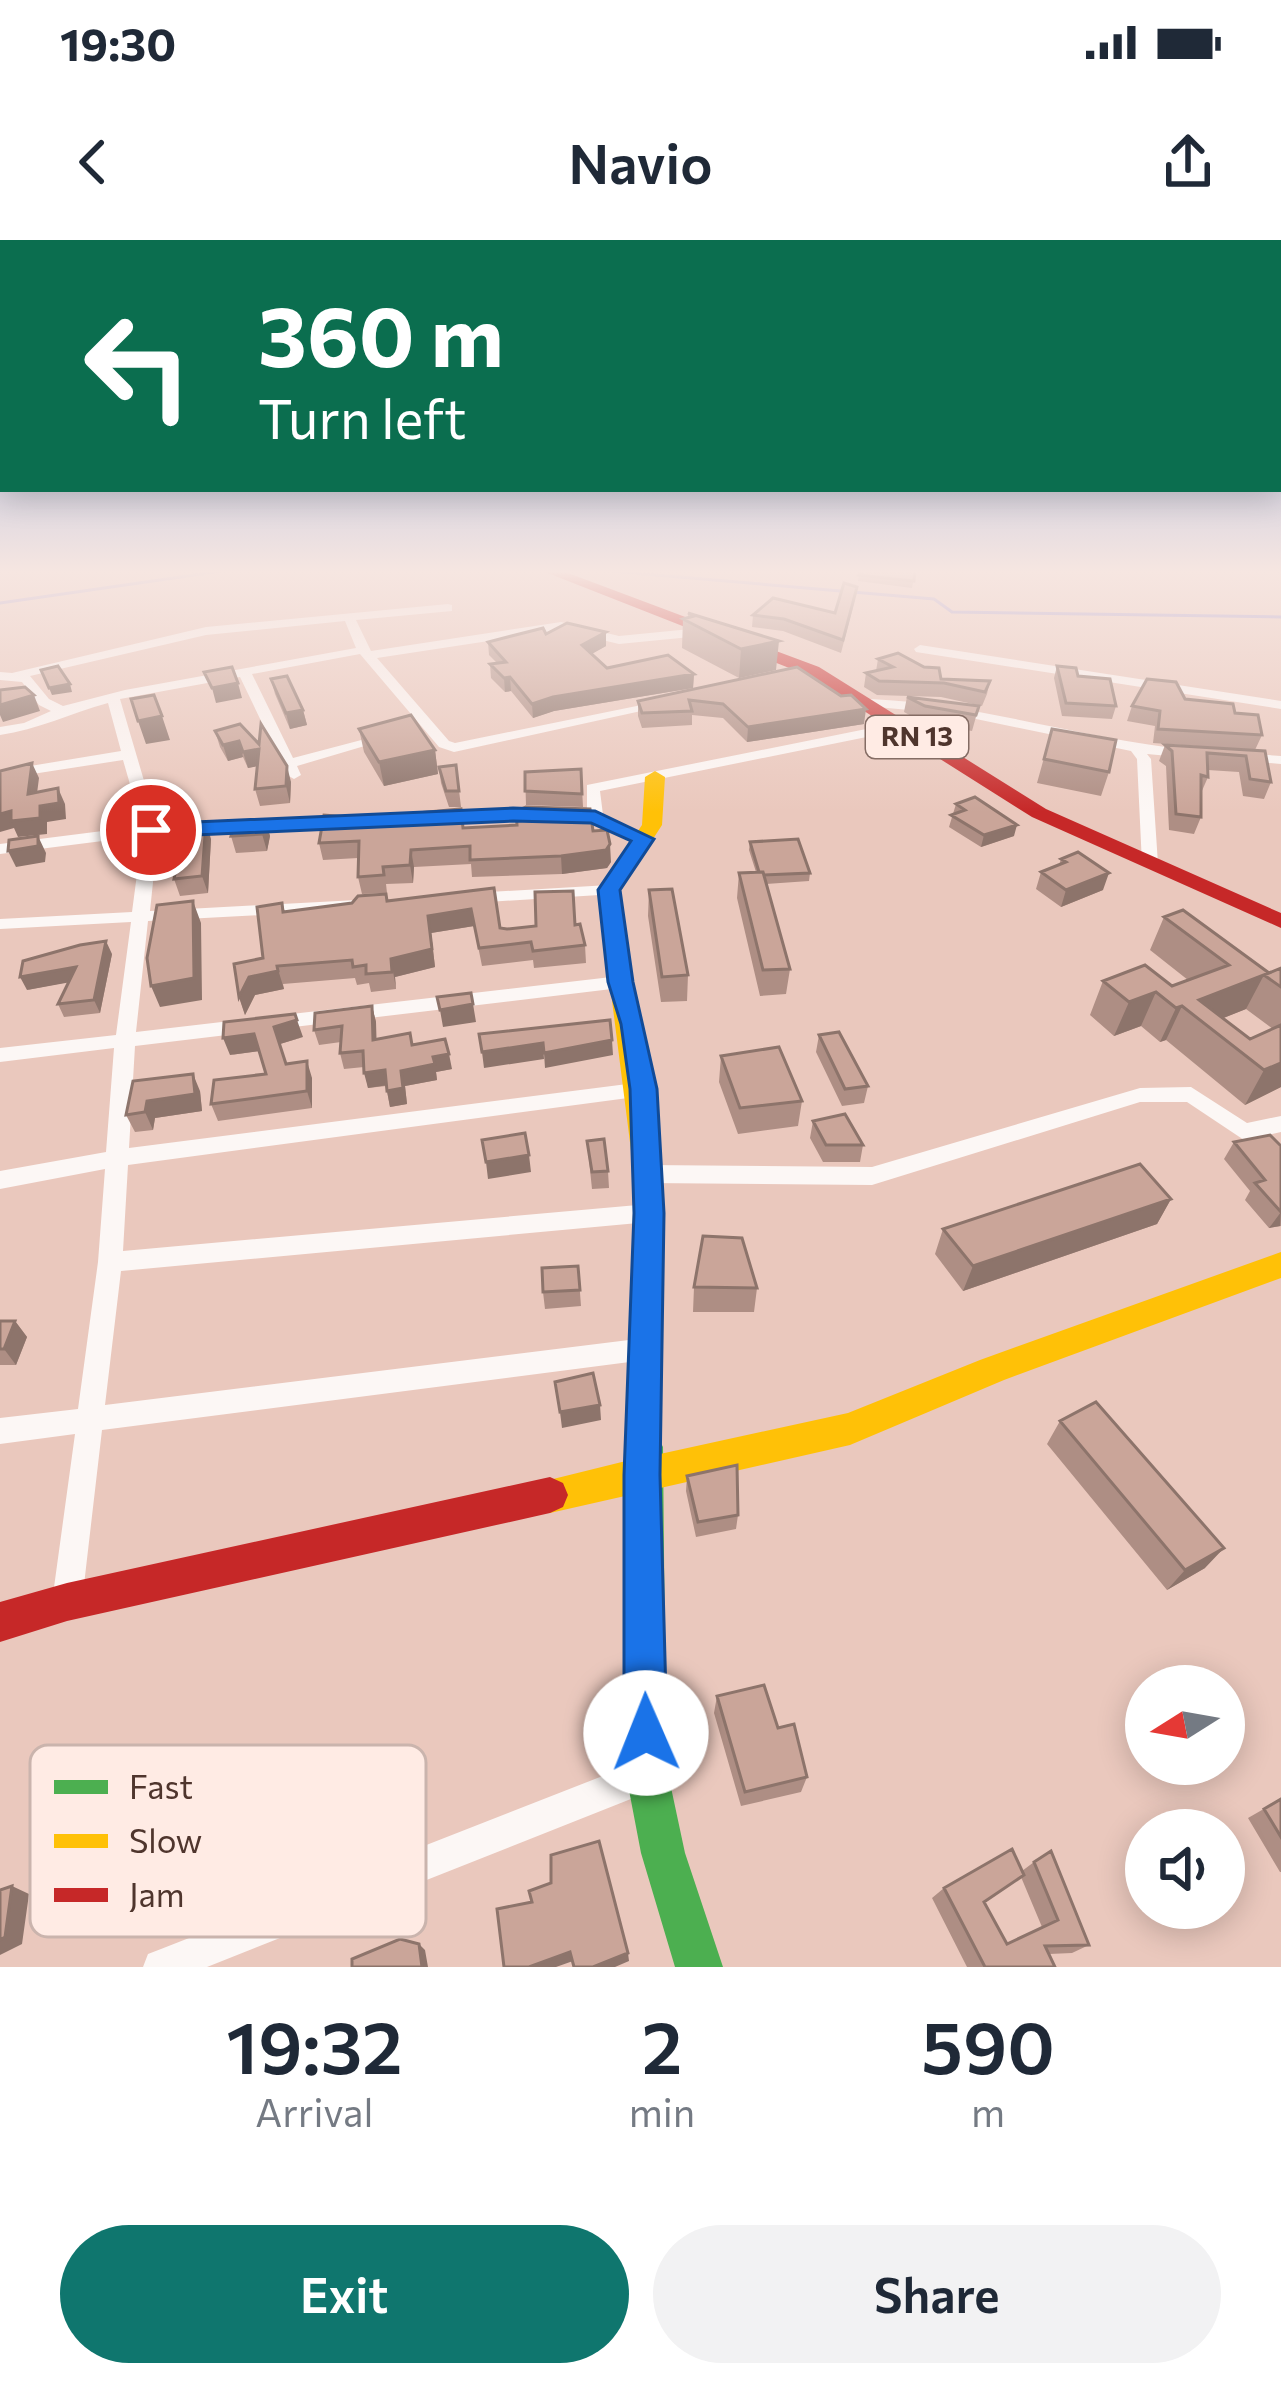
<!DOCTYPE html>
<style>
body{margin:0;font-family:Commissioner,sans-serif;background:#f2f2f3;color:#1f2937;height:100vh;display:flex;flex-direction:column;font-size:45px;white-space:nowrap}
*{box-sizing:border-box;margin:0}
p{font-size:39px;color:#747a83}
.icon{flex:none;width:66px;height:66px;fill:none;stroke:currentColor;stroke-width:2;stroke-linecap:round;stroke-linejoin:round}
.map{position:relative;height:1727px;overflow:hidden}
.panel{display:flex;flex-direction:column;background:#fff;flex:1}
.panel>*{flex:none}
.top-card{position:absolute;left:0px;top:0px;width:1281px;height:252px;box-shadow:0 6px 30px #0003;background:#0b6e4f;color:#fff;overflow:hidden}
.needle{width:78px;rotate:259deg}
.buttons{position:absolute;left:1125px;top:1425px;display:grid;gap:24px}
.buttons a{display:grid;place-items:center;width:120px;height:120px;border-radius:50%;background:#fff;box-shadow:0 6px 30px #0003;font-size:60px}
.pin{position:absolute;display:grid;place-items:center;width:102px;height:102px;color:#fff;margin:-51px;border:6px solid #fff;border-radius:50%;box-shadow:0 3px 12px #0007}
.me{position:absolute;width:132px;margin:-66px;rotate:359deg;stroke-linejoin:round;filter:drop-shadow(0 0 9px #0008)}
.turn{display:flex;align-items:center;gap:42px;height:252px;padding:0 60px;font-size:54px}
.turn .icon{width:156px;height:156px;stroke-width:2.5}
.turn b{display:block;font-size:84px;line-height:102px}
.eta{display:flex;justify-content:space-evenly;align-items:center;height:204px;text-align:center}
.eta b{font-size:72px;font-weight:600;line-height:84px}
.primary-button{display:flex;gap:24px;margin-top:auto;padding:24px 60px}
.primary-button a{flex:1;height:138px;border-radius:72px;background:#0f766e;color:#fff;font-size:48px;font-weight:600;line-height:138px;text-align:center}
.primary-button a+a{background:#f2f2f3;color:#1f2937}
.status{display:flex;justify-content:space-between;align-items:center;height:84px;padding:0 60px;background:#fff;direction:ltr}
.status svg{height:33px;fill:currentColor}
header{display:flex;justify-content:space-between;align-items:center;height:156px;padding:0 60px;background:#fff;font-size:54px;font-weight:600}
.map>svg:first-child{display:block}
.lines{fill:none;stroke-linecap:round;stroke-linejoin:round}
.stream{stroke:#9590d3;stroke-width:3}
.street{fill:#fcf7f5;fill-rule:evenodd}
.fast{fill:#4caf50;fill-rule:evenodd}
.slow{fill:#ffc107;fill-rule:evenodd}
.jam{fill:#c62828;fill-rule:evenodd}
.wall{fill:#ae8e84;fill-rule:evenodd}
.shaded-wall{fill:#8d746b}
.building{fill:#caa599;stroke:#8d746b;stroke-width:3}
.route{fill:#1a73e8;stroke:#114b97;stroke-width:3}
.labels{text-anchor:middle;stroke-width:9;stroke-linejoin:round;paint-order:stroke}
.shield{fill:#ffebe4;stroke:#846c64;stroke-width:3}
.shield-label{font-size:27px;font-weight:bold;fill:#4f352d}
.key{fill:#ffebe4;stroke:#cab4ad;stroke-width:3}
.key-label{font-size:33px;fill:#4f352d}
</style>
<div class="status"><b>19:30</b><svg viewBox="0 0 49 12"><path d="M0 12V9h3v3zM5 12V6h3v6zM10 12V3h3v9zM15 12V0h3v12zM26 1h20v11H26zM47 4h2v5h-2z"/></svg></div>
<header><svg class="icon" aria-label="back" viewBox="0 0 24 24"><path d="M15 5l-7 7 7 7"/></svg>Navio<svg class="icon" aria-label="share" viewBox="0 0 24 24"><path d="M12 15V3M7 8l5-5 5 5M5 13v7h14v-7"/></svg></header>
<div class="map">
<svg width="1281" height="1727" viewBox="0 0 1281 1727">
<rect width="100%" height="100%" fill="#eac8bd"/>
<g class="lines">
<path class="stream" d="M598 330 934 359 952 372 1281 377
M0 363 229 330"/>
<path class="street" d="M448 364 452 365V371L356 380 371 411 561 382 619 396 711 387 717 391 711 395 619 404 561 390 377 418 449 501 455 503 666 460 673 464 454 512 439 507 360 414 252 434 293 518 388 493 395 497 297 526 301 535 294 539 287 535 240 437 120 459 157 585 346 577 354 582 346 587 158 594 150 671 357 660 366 665 357 670 148 681 136 792 620 736 629 742 620 748 135 806 129 908 643 842 653 849 643 856 128 925 123 1011 649 964 657 967 661 973 657 979 649 982 121 1031 105 1165 645 1098 654 1101 658 1109 654 1117 645 1120 102 1190 82 1362 78 1373 67 1377 56 1373 52 1362 75 1194 0 1204V1178L78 1169 98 1022 105 929 0 949V931L106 912 114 808 0 822V808L116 795 131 682 0 689V679L132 672 142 596 0 614V604L142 586 123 520 0 539V531L121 511 108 463C71 473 37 490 0 495V487L24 483 51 471 39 465 22 442 0 440V432L12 433 206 387ZM345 381 356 408 125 450 63 466 49 459 30 436 206 395Z
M920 405 1281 461V469L916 412 914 409Z
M871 459C980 464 1083 499 1191 510L1198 514 1191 518 1147 514 1151 519 1158 624 1150 629 1142 624 1137 519 1131 511 952 474 866 466V460Z
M901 482 908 486 906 489 600 551 603 575 649 596 651 599 643 604 592 582 437 583 429 578 437 573 587 572V545Z
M1240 513 1281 516V524L1235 520 1233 517Z
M609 645 615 646V654L472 663 463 658 472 653Z
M1191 847 1247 883 1281 876V892L1244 900 1187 862H1140L872 945 647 943 639 940 636 934 639 928 647 925 872 927 1140 848Z
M646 1519 658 1524 663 1536 658 1548 646 1553 207 1727H143L148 1714 161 1709Z"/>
<path class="fast" d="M645 1191 657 1195 663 1207 666 1524 685 1613 723 1727H675L641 1613 624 1524 627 1207 633 1195Z"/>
<path class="slow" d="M655 531 665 537 662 585 620 650 662 934 660 1214 848 1173 980 1120 1281 1012V1038L1004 1140 850 1205 550 1273 537 1267 532 1255 537 1243 634 1219 627 1207 634 934 598 650 642 585 645 537Z"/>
<path class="jam" d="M540 330H560L819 427 1046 569 1281 673V688L1032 577 807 435Z
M550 1237 563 1243 568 1255 563 1267 550 1273 67 1381 0 1402V1362L67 1343Z"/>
</g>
<path class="wall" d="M915 330 912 348 858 341 859 335Z
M855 359 841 413 783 391 752 387 753 375 835 373Z
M688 373 776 430 739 438 682 408 683 379 688 377Z
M606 392V406L591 414 607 428 694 434 693 448 554 471 533 478 511 451 505 452 491 438 490 424 497 423 489 415 488 402Z
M878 419 941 439 990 441 987 454 982 466 941 457 877 455 864 447 866 433 876 431Z
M1057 426 1078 436 1116 466 1112 479 1062 476 1054 438Z
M797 427 864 484 747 502 723 478 692 475V485L642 488 638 476V461Z
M271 439 303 470 307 485 290 489 275 454Z
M907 457 979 466 972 491 922 482 904 472Z
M1185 459 1262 495 1255 510 1153 503 1155 486 1127 481 1132 466Z
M240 484 291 542 290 563 260 566 255 549 257 526 248 528 243 517 228 521 220 507 215 491Z
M359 489 435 510 438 534 384 546 364 512Z
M1052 489 1109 532 1101 556 1037 543Z
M1165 505 1265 511 1271 542 1264 559 1243 556 1239 532 1208 530V537L1201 553V577L1194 594 1169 590 1166 526 1159 521Z
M456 525 461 567H449L441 543 439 527Z
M581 529 583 567 526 565 525 532Z
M956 564 1014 596 981 607 949 587Z
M265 580 270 596 267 611 236 613 231 596Z
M464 588 593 591 611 622 607 628 562 634 472 637 471 624 414 627 413 643 386 644 387 653 362 654 358 637V618L323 620 319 603Z
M211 599 208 653 180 656 174 639 177 622H173Z
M750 602 810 633 809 641 766 644 790 729 786 754 760 756 737 658 739 633 756 632 749 610Z
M1061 619 1103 650 1061 667 1036 649 1041 632 1059 625Z
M649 650 688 735 687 761 661 762 648 676Z
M387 661 507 689 575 685 585 705 586 723 534 728 533 720 482 726 474 686 431 693 435 727 395 737 396 749 371 752 369 743 357 745 355 738 283 744 284 749 255 755 245 775 239 757 263 718 282 663 285 672Z
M1164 677 1269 733 1281 728V847L1245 865 1166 800 1160 802 1141 786 1114 796 1090 775 1103 741 1172 746 1188 740 1150 710ZM1246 769 1273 789 1250 799 1223 778Z
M112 714 100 773 64 777 58 764 68 742 27 750Z
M372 766 376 782V800L412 805 452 829 436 832 437 840 405 846 407 864 390 867 386 846 368 848 364 827 344 829 340 813 341 802 319 805 314 790Z
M819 795 868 846 864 863 842 866 816 812Z
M303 797 280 804 286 824 312 838V868L218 881 211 864 266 834 259 811 230 815Z
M721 816 802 861 798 886 738 894 719 842Z
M200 851 202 871 155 878 153 890 135 892 126 875Z
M813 881 863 905 860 922H823L810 898Z
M587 901 608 931 609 948 592 949Z
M1234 902 1281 906V986L1269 988 1245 960 1250 951 1224 919Z
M1171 959 1157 984 963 1051 935 1014 943 989Z
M578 1026 581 1066 545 1069 543 1052Z
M694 1047 757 1048 754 1072H693Z
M0 1081H15L27 1097 16 1125H0Z
M1060 1181 1205 1328 1167 1350 1047 1204Z
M687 1236 738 1275 736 1289 696 1297 686 1251Z
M717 1456 778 1488 807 1537 801 1552 741 1566 714 1473Z
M1281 1559V1632H1280L1248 1578Z
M1146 1613V1631L1137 1618Z
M1034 1622 1089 1705 1072 1713 1049 1714 1055 1727H967L932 1658 944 1648 1022 1631ZM1021 1637 1042 1687 1007 1704 984 1663Z"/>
<path class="shaded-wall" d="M606 392V406L583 419 582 405Z
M779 401 776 430 739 438 741 409Z
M694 434 693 448 554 471 533 478 532 464 553 457Z
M510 437 511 451 505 452 504 438Z
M238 443 242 458 216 463 212 448Z
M70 444 72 452 52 455 49 448Z
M34 455 40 471 3 482 0 475V465Z
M866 469 864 484 747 502 748 487Z
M303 470 307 485 290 489 286 473Z
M162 476 170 500 146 504 138 481Z
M239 501 243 517 228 521 223 505Z
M259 509 263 525 248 528 243 512Z
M435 510 438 534 384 546 379 522Z
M32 523 39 538 35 569 28 554Z
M287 526 291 542 290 563 286 546Z
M58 548 65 564 66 579 47 582V594L18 597 14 588 0 592V574L40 566Z
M265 580 270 596 267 611 262 594Z
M206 582 211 599 208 653 202 636Z
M1017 585 1014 596 981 607 984 595Z
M38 596 46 613 45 622 16 627 8 611Z
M181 604 186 620 173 622 167 606Z
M610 604 611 622 607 628 562 634 561 616Z
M411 610 414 627 413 643 410 625Z
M1109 633 1103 650 1061 667 1066 650Z
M193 661 201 683 202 760 160 767 151 746Z
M471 669 474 686 431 693 435 727 395 737 396 749 391 719 428 676Z
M106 701 112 714 100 773 94 760Z
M277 726 284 749 255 755 245 775 239 757 249 737Z
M76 727 82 740 27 750 20 737Z
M1264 735 1246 769 1206 785 1199 760Z
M1156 752 1141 786 1114 796 1129 762Z
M473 764 476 782 443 787 440 770Z
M372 766 376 782 377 816 373 800Z
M1182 766 1166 800 1160 802 1176 768Z
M297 780 303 797 280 804 274 787Z
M254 794 260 811 230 815 223 798Z
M612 800 613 815 545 828 544 813Z
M543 803 544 819 484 828 482 812Z
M449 814 452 829 436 832 437 840 405 846 407 864 390 867 387 851 401 831 433 817Z
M307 821 312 838V868L307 851Z
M1281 823V847L1245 865 1264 830Z
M385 830 388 845 368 848 364 833Z
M193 834 200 851 202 871 155 878 153 890 145 872 147 861Z
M529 915 531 932 488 939 486 922Z
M1171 959 1157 984 963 1051 973 1026Z
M1281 972 1280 986 1269 988Z
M15 1081 27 1097 16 1125 4 1109Z
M600 1165 601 1180 562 1188 560 1172Z
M1224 1308 1205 1328 1167 1350 1185 1330Z
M12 1646 29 1654 22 1704 0 1715V1700Z
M419 1704 425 1710 428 1727H422Z
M570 1712 573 1721 556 1727H529Z
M628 1713 629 1721 615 1727H593Z"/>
<path class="building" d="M864 330H915L914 341 859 335Z
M844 343 857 347 843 400 784 379 753 375 773 358 835 373Z
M688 373 779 401 741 409 683 379 694 376Z
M567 383 606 392 582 405 607 428 668 415 694 434 553 457 532 464 510 437 504 438 490 424 506 422 488 402 543 388 546 394Z
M898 413 924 427 939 428 941 439 990 441 985 452 944 443 879 441 866 433 893 427 878 419Z
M58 426 70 444 49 448 41 430Z
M1057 426 1076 428 1078 436 1110 439 1116 466 1066 463Z
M232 427 238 443 212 448 204 432Z
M797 427 841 456 851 455 866 469 748 487 723 464 689 460 692 471 642 473 638 461Z
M287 436 303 470 286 473 271 439Z
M1147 439 1176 442 1185 459 1233 464 1235 473 1258 475 1262 495 1158 489 1160 471 1132 466Z
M25 447 34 455 0 465V450Z
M154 455 162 476 138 481 131 459Z
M907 457 979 466 976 475 925 466Z
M411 475 435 510 379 522 359 489Z
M240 484 259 504 261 484 287 526 286 546 255 549 259 509 243 512 239 501 223 505 215 491Z
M1052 489 1116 500 1109 532 1044 519Z
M1165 505 1265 511 1271 542 1250 539 1246 516 1207 513 1208 537 1201 535V577L1176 574 1172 511Z
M32 523 28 554 58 548 59 563 40 566V578L11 581V571L0 574V531Z
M456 525 459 551H446L439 527Z
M581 529 582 554 525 551V532Z
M975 557 1017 585 984 595 951 575 965 570 956 564Z
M526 567 590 569 593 591 607 590 610 604 606 610 561 616 470 620V606L411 610 410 625 383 627 384 635 358 637 359 601 319 603 324 575 364 578 461 569 463 588 517 585 516 571Z
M265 580 262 594 231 596 235 582Z
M206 582 202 636 174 639 181 604 167 606 168 587Z
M38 596V606L8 611 9 600Z
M798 599 810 633 764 635 763 632H759L750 602Z
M1078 612 1109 633 1066 650 1041 632 1066 622 1061 619Z
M763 632 790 729 763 730 739 633Z
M494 648 500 688 507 689 536 686 535 652 573 651 575 685 580 684 585 705 533 711 531 702 479 708 471 669 428 676 432 709 391 719 392 732 366 734V725L353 727 352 720 277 726 278 731 249 737 239 757 234 724 263 718 257 667 282 663 283 672 352 663 358 656 386 654 387 661Z
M672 649 688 735 662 737 649 650Z
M193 661 194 738 151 746 147 718 157 665Z
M1183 670 1269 733 1199 760 1250 799 1281 785V823L1264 830 1182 766 1176 768 1156 752 1129 762 1103 741 1145 725 1172 746 1229 725 1164 677Z
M106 701 94 760 58 764 76 727 20 737 23 721 80 705Z
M1281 728V747L1264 735Z
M471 753 473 764 440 770 437 757Z
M372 766 373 800 410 793 412 805 445 799 449 814 433 817 435 824 401 831 403 848 387 851 385 830 364 833 363 811 340 813 342 786 314 790 315 773Z
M295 774 297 780 274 787 286 824 307 821V851L211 864 214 840 266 834 254 794 223 798 224 782Z
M610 780 612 800 544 813 543 803 482 812 479 794Z
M839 792 868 846 845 849 819 795Z
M779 807 802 861 740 868 721 816Z
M193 834 195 854 147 861 145 872 126 875 133 841Z
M845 874 863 905H826L813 881Z
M525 893 529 915 486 922 482 900Z
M1270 895 1281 906V972L1255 943 1265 940 1234 902Z
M604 899 608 931 592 932 587 901Z
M1140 924 1171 959 973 1026 943 989Z
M703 996 742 998 757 1048 694 1047Z
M578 1026 580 1050 543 1052 542 1028Z
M0 1081H15L4 1109H0Z
M593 1133 600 1165 560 1172 555 1142Z
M1096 1162 1224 1308 1185 1330 1060 1181Z
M737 1225 738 1275 698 1282 687 1236Z
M764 1445 778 1488 794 1484 807 1537 745 1552 717 1456Z
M1281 1559V1597L1264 1569Z
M599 1601 628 1713 593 1727H574L570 1712 529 1727H504L497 1669 532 1662 529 1651 551 1643V1615Z
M1012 1609 1024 1635 984 1662 1007 1704 1058 1680 1034 1622 1051 1611 1089 1705 1045 1706 1055 1727H985L944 1648Z
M12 1646 5 1697 0 1700V1650Z
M400 1699 419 1704 422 1727H352V1719Z"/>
<linearGradient id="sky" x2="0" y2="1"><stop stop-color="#87a6e0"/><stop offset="0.58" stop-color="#f6e6e1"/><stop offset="1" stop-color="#f6e6e1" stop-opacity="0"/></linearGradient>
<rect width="1281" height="572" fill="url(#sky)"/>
<path class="route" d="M513 568 595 571 654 599 620 650 633 742 657 849 664 973 660 1235 667 1493 661 1508 646 1514 631 1508 624 1493V1235L634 973 630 849 621 784 608 742 598 650 631 601 591 583 513 581 151 597 140 590 151 584Z"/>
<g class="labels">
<rect class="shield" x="866" y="476" width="102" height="42" rx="9"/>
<g class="shield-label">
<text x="917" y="506">RN 13</text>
</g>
</g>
<rect x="30" y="1505" width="396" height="192" rx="18" class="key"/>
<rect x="54" y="1540" width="54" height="14" fill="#4caf50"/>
<rect x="54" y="1594" width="54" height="14" fill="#ffc107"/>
<rect x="54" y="1648" width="54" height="14" fill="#c62828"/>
<g class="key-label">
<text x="129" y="1559">Fast</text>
<text x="129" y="1613">Slow</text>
<text x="129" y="1667">Jam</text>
</g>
</svg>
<div class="buttons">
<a><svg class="needle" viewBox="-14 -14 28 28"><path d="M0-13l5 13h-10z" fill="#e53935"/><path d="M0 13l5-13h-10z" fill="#747a83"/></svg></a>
<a><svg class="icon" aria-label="sound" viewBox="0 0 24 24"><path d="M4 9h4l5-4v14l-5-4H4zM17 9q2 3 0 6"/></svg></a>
</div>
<div class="pin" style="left:151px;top:590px;background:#d93025"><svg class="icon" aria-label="arrive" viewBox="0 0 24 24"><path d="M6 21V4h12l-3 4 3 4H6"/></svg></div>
<svg class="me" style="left:646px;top:1493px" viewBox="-20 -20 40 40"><circle r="19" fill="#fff"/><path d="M0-13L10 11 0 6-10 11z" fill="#1a73e8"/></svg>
<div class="top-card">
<div class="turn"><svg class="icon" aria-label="left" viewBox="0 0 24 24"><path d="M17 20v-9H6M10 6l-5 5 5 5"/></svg><div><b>360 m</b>Turn left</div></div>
</div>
</div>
<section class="panel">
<div class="eta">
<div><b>19:32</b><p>Arrival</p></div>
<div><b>2</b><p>min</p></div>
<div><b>590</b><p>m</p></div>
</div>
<div class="primary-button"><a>Exit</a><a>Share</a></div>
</section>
